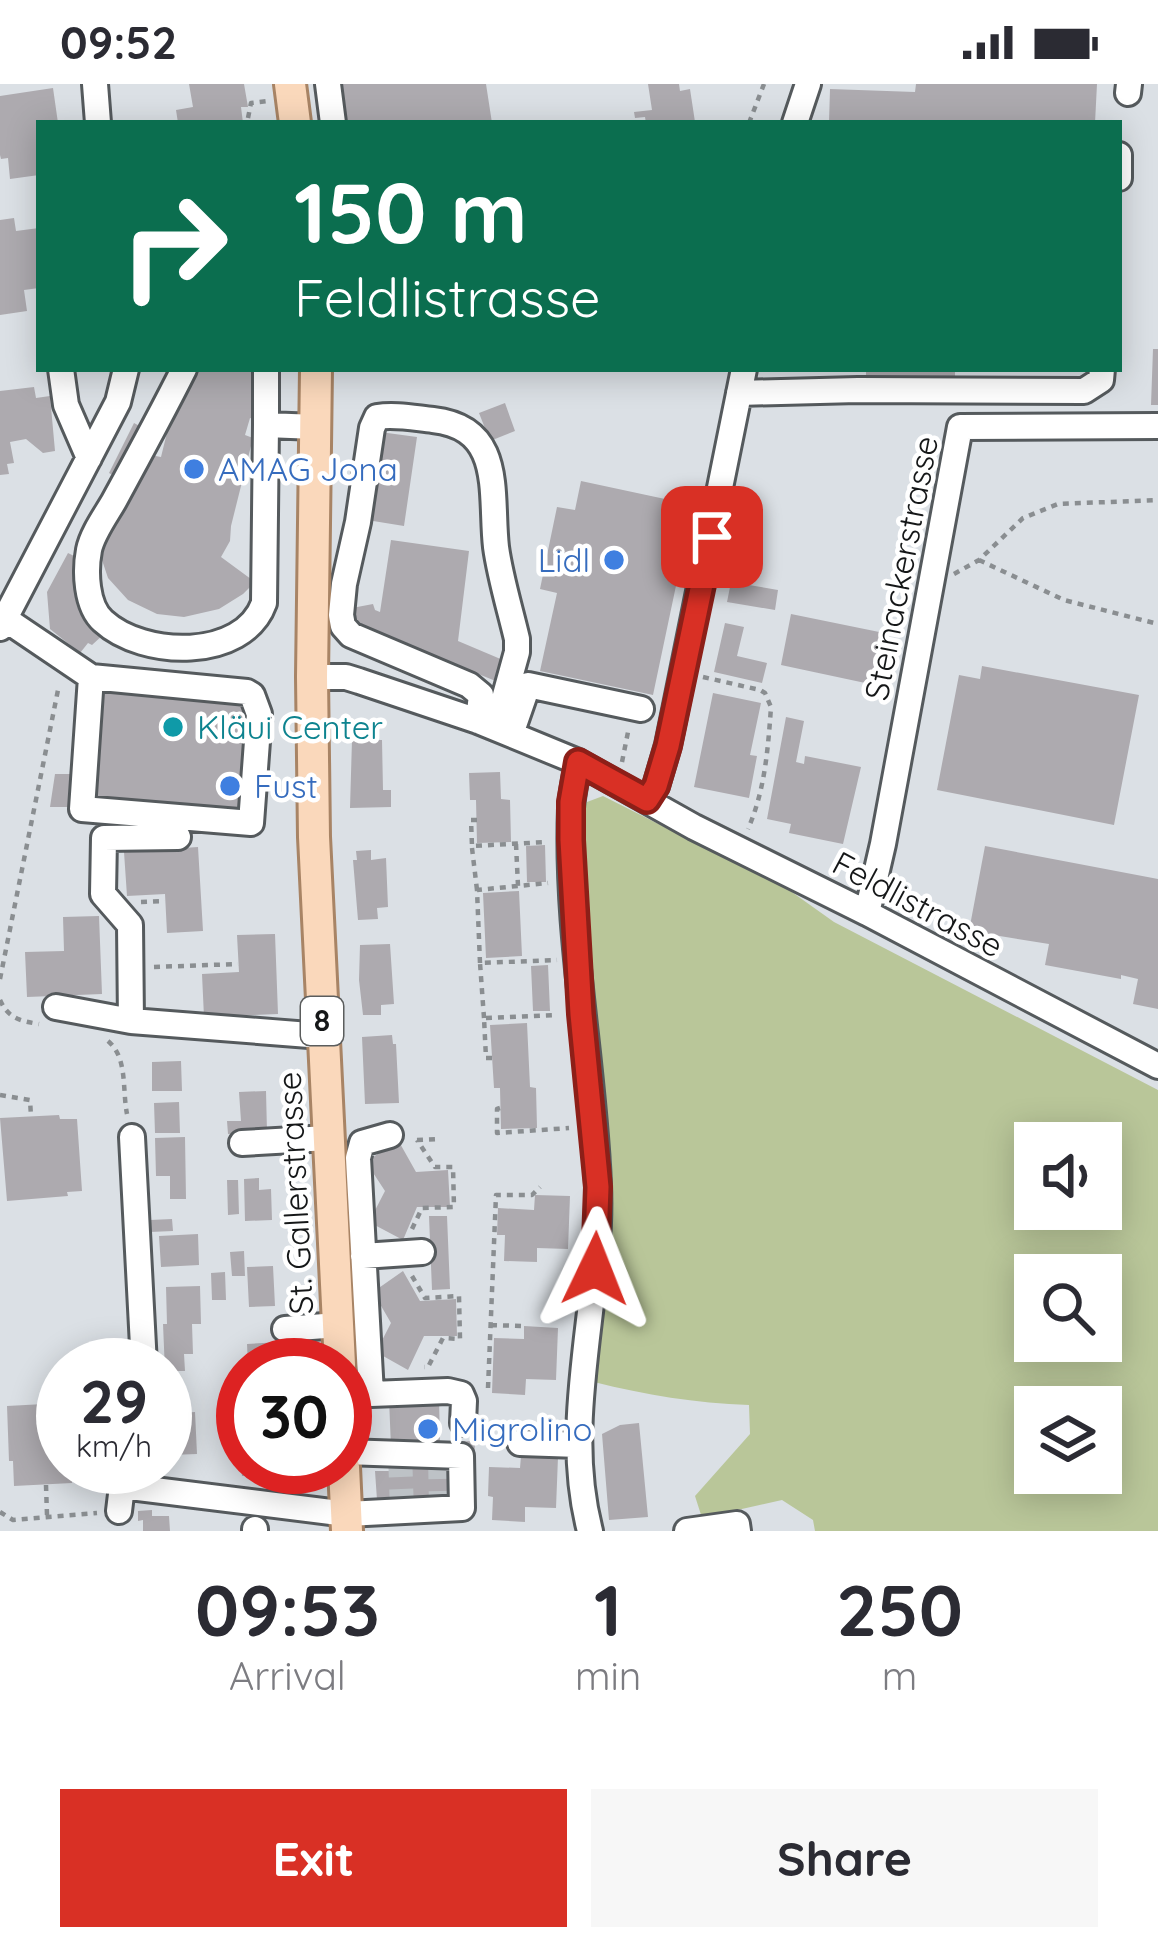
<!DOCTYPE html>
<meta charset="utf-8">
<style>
body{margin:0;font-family:Quicksand,sans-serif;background:#f7f7f7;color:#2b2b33;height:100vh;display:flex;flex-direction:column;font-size:45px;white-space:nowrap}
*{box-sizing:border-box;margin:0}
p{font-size:39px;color:#7c7c81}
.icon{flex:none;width:66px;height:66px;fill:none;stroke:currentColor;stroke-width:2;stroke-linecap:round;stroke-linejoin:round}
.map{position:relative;height:1447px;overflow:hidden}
.side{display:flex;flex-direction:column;background:#fff;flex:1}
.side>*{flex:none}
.hud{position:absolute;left:36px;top:36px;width:1086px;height:252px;border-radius:0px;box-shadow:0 6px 30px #0003;background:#0b6e4f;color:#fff;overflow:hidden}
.fabs{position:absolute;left:1014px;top:1038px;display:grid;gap:24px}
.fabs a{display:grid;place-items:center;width:108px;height:108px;border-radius:0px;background:#fff;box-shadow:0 6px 30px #0003;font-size:60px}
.speed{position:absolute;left:36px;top:1254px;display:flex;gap:24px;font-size:60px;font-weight:700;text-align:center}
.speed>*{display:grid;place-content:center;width:156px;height:156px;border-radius:50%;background:#fff;box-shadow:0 6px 30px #0003;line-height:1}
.speed small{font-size:30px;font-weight:400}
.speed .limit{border:18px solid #d22;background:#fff;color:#111}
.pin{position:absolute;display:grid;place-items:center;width:102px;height:102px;color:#fff;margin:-51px;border-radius:24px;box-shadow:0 6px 18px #0006}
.me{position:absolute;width:132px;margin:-66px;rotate:2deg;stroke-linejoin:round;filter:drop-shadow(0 0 9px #0008)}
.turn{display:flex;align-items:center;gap:42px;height:252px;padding:0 60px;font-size:54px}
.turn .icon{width:156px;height:156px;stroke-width:2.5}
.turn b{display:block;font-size:84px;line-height:102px}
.eta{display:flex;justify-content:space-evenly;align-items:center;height:204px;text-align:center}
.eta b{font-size:72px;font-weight:700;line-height:84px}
.action{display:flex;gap:24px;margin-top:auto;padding:24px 60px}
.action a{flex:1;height:138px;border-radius:0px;background:#d93025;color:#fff;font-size:48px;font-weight:700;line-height:138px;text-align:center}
.action a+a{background:#f7f7f7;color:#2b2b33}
.status{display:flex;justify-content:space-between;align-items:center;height:84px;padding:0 60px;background:#fff;direction:ltr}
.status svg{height:33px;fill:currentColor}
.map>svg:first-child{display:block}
.green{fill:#b9c699;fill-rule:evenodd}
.building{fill:#adaaaf}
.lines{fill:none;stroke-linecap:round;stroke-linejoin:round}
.minor-tunnel{stroke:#bdc2c6;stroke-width:24;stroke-dasharray:24 12;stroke-linecap:butt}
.minor-casing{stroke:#555a5d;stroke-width:30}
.major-casing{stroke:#a88465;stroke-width:36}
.path{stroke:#8a8e91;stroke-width:4.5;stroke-dasharray:6 6;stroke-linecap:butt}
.minor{stroke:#fff;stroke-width:24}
.major{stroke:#fad8bb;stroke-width:30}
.route-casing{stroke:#8d1f18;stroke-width:30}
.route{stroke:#d93025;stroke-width:21}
.shop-dot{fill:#3f7fe0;stroke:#fff;stroke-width:4.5}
.culture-dot{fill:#0f9aa8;stroke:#fff;stroke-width:4.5}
.labels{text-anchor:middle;stroke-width:9;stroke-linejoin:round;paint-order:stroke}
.shield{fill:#fff;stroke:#5b5d5d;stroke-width:3}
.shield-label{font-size:30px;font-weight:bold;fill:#151718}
.shop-label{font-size:33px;fill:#366cbe;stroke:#fff;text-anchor:start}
.street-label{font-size:33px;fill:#151718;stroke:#fff}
.culture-label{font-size:33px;fill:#0d838f;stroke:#fff;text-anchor:start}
</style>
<div class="status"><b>09:52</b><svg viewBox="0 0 49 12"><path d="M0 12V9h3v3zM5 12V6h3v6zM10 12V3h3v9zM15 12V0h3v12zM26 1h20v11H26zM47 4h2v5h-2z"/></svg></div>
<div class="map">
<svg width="1158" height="1447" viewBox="0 0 1158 1447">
<rect width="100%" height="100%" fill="#dbe0e5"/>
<path class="green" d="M603 712 789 806 834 838 1158 1006V1447H815L813 1436 782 1416 702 1434 695 1412 750 1350 749 1321C695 1319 646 1311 594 1298L612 1081 583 836 582 726 587 718ZM1035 1059H1101V1125H1035ZM1035 1191H1101V1257H1035ZM1035 1323H1101V1389H1035Z"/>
<path class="building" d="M189 0H244L248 23H241L243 39H178L176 26 193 23Z
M338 0H486L492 39H343Z
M648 0H679L680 7 690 5 695 38 646 39 645 33 635 34 634 28 652 26Z
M916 0H1097L1095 39H829L830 5 915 8Z
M53 4 58 39H39V91L10 95 8 74 1 75 0 71V12Z
M14 134 16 147 39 144V182H36L39 204 24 206 27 227 0 231V136Z
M1153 265H1158V321H1151Z
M197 285H257L256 336 250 334 245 351 253 354 231 442 230 457 221 473 255 498 243 510 219 525 184 533 157 530 128 516 108 494 96 458 145 370 161 373 175 316 181 318Z
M866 285H955V296L866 292Z
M34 303 36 314 50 312 55 367 43 369 26 355 10 358 14 379 7 380 9 390 0 391V307Z
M505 319 515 347 490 357 479 329Z
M134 339 147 346 122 396 109 389Z
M380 348 417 353 404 442 367 436Z
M581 397 693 421 653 611 540 587 557 509 540 505 557 423 575 426Z
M391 456 469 467 458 557 510 579 503 600 360 542 352 524 373 520 375 526 380 528Z
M68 469 84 477 85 536 104 550 92 561 88 559 80 569 50 545 47 508Z
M731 498 778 506 775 526 727 518Z
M791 530 889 550 881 587 873 585 870 600 781 581Z
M725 539 744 543 737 572 767 579 762 599 714 588Z
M982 582 1139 611 1114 741 937 706 959 591 980 595Z
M97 600 252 613 244 732 91 721Z
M713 609 761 619 750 671 757 672 749 714 694 703Z
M786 633 804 637 796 678 804 680 805 672 861 683 843 760 789 749 791 740 767 735Z
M352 656H382L383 706H391V723L350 724Z
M500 688 501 715 510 716 511 758 477 759 476 716H470L469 689Z
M55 690H73L72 723H50Z
M545 761 546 798H527L526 762Z
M985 762 1158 795V925L1133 920 1138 895 1121 891V895L1045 881 1049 860 969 847Z
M198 763 203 847 167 849 165 810 127 812 124 768Z
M371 766V776L386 774 388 823 377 824 378 835 358 836 353 776H357L356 767Z
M519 807 522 872 486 874 483 809Z
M99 832 102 910 27 913 25 868 64 867 63 833Z
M275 850 278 930 204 933 202 890 239 888 237 851Z
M390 860 394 920 381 921V931H363L359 896 360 861Z
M548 881 550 927H533L531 882Z
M527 939 530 1003 536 1004 537 1044 501 1045 500 1004H494L490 941Z
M392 951 393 960H396L399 1019 365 1020 362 953Z
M181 977 182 1007H152V978Z
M266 1007 267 1048 228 1050 227 1037H241L239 1008Z
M179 1018 180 1049H155L154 1019Z
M59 1031 60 1035H77L82 1107 67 1108 68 1112 7 1117 0 1034Z
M185 1053 186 1115H170V1092H156L155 1054Z
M398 1056 416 1088 448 1086 450 1123H417L403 1156 369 1138 385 1107 366 1078Z
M259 1094V1106L271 1105 272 1136 245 1137 244 1095Z
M227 1096H238L239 1130 228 1131Z
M535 1111 570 1112 568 1165 537 1164V1178L504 1177 505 1151H497L498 1124 534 1126Z
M429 1132H447L450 1205 432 1206Z
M172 1135 173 1147 150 1148V1136Z
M198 1150 199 1181 161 1183 159 1152Z
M244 1167 245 1192H232L230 1168Z
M273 1182 275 1222 249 1223 247 1183Z
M403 1187 420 1217 456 1215 457 1252H424L408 1286 376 1268 391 1239 373 1208Z
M225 1188 226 1216H212L211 1189Z
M200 1202 201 1240H192L193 1270H184L185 1287H165L163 1240H167L166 1203Z
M524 1242 558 1244 556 1296 526 1295 525 1311 492 1309 494 1254 524 1255Z
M312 1252 314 1278 290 1279 289 1253Z
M281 1258 282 1281H248L247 1260Z
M439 1314 440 1358 475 1357 473 1411 377 1416 375 1387H392L389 1315Z
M63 1319V1383H88L89 1394 72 1395V1399L14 1402 13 1377H9L7 1322Z
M195 1328 197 1370 170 1371V1360H167L166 1330Z
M639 1339 648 1433 609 1436 602 1350 620 1341Z
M521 1372 558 1373 556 1424 525 1423V1438L492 1436 493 1413 488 1412 489 1383 520 1384Z
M241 1383H283L284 1397 256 1398V1391L242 1392Z
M152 1426V1432H169L170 1447H143V1436L138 1437V1427Z"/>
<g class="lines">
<path class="minor-tunnel" d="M400 1369 402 1427
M440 1371 441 1425"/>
<g class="minor-casing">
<path id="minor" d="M95 0 98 39
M328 0 333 39
M1128 9 1129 0
M795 39 808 0
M1119 71V94
M61 285 66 321 89 374
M184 285C162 329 138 373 114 417 106 431 92 450 89 466 85 487 86 522 103 537 143 574 243 577 264 519L266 341 316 343
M266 285V341
M739 309 858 306 1084 307 1101 296 1102 285
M687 447 712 453
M5 535 91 593 247 608 252 611 259 630 251 739 82 725 91 593
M0 544 118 318 126 285
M312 593H346L359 597 478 637 578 678 694 743 867 829 1158 982
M478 637 481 611 469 601 351 551 343 542 341 531 344 500 358 438 372 344 377 333C395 330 414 334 433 336 505 344 490 410 496 463 500 493 510 525 517 555V568L496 644
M511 650 528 601 641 625
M578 678C576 693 572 709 571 724 566 850 593 974 598 1100 603 1215 560 1333 590 1447
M647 716 656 702 668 661 744 285
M867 829 883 760 960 343 1158 342
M56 923 131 937 322 952
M131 937 130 841 103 810 104 754 178 753
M132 1053 144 1281
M242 1059 328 1054
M363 1172 422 1168
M285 1245 338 1241
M371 1310 448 1307 461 1310 464 1317 463 1339
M345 1311 371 1310 358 1074 362 1059 390 1051
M520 1359 579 1361
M122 1402 347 1430 462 1424 461 1372 345 1368
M119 1427 122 1402
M255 1445V1447
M687 1447 737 1440 738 1447"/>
</g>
<g class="major-casing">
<path id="major" d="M290 0 295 39
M316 285 312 593 314 753 340 1281
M344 1383 347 1447"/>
</g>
<path class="path" d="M248 34 251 19 268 17
M749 39 764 0
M979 476 1064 516 1158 540
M954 490 979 476 1023 434 1058 420 1158 416
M703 593 760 606 765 609 771 623C768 665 765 706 748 745
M622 678 629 643
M477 736H471L472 762 547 758
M516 760 518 802
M472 764 477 806
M141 818 165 817
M480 879 477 806 548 799
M154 883 238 880
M0 895 59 601
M0 916C8 934 20 937 39 940
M484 934 480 879 557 876
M108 957C128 974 122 1005 127 1030
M492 974H486L484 934 557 931
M0 1011 30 1016 31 1032
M500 1024 497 1025V1049L569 1044
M417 1056 439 1055
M412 1145 422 1124 454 1123 453 1083H435L417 1056
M412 1192 425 1214 459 1212 460 1255 443 1254 428 1283H424
M491 1241 522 1242
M488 1304 496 1111H532L540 1103
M46 1401 47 1431
M0 1428 13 1436 97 1429"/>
<use href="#minor" class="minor"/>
<use href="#major" class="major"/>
</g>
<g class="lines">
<g class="route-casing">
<path id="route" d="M595 1185 598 1103 581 930 571 756V718L578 678 647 716 656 702 668 662 712 453"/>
</g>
<use href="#route" class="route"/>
</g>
<g class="shop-dot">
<circle cx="194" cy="385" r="12"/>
<circle cx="614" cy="476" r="12"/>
<circle cx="230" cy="702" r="12"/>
<circle cx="428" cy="1345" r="12"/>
</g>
<circle class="culture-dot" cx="173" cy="643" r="12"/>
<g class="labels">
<rect class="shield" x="301" y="913" width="42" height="48" rx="9"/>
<g class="shield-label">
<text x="322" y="947">8</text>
</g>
<g class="shop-label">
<text x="218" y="397">AMAG Jona</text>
<text x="590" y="488" text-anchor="end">Lidl</text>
<text x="254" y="714">Fust</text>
<text x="452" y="1357">Migrolino</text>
</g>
<g class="street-label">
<text transform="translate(901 484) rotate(-79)" y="12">Steinackerstrasse</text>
<text transform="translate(918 820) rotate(28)" y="12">Feldlistrasse</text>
<text transform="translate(295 1109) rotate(-93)" y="12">St. Gallerstrasse</text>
</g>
<g class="culture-label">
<text x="197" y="655">Kläui Center</text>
</g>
</g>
</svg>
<div class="fabs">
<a><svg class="icon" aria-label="sound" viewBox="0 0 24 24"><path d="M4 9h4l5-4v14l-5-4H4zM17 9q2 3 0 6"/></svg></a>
<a><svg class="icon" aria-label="search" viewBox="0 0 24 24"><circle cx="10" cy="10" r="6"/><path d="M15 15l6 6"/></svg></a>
<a><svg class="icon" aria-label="layers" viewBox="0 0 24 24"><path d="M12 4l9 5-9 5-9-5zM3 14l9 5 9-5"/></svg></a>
</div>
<div class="speed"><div>29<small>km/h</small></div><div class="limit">30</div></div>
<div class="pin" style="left:712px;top:453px;background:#d93025"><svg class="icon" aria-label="arrive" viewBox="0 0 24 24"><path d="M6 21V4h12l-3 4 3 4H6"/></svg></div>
<svg class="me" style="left:595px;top:1185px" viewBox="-20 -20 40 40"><path d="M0-17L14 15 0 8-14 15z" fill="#d93025" stroke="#fff" stroke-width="4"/></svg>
<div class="hud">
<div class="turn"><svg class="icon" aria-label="right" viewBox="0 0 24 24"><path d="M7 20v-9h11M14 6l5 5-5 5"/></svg><div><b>150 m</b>Feldlistrasse</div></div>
</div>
</div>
<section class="side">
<div class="eta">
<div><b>09:53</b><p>Arrival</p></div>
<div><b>1</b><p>min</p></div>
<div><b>250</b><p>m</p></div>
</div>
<div class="action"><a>Exit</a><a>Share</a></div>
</section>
